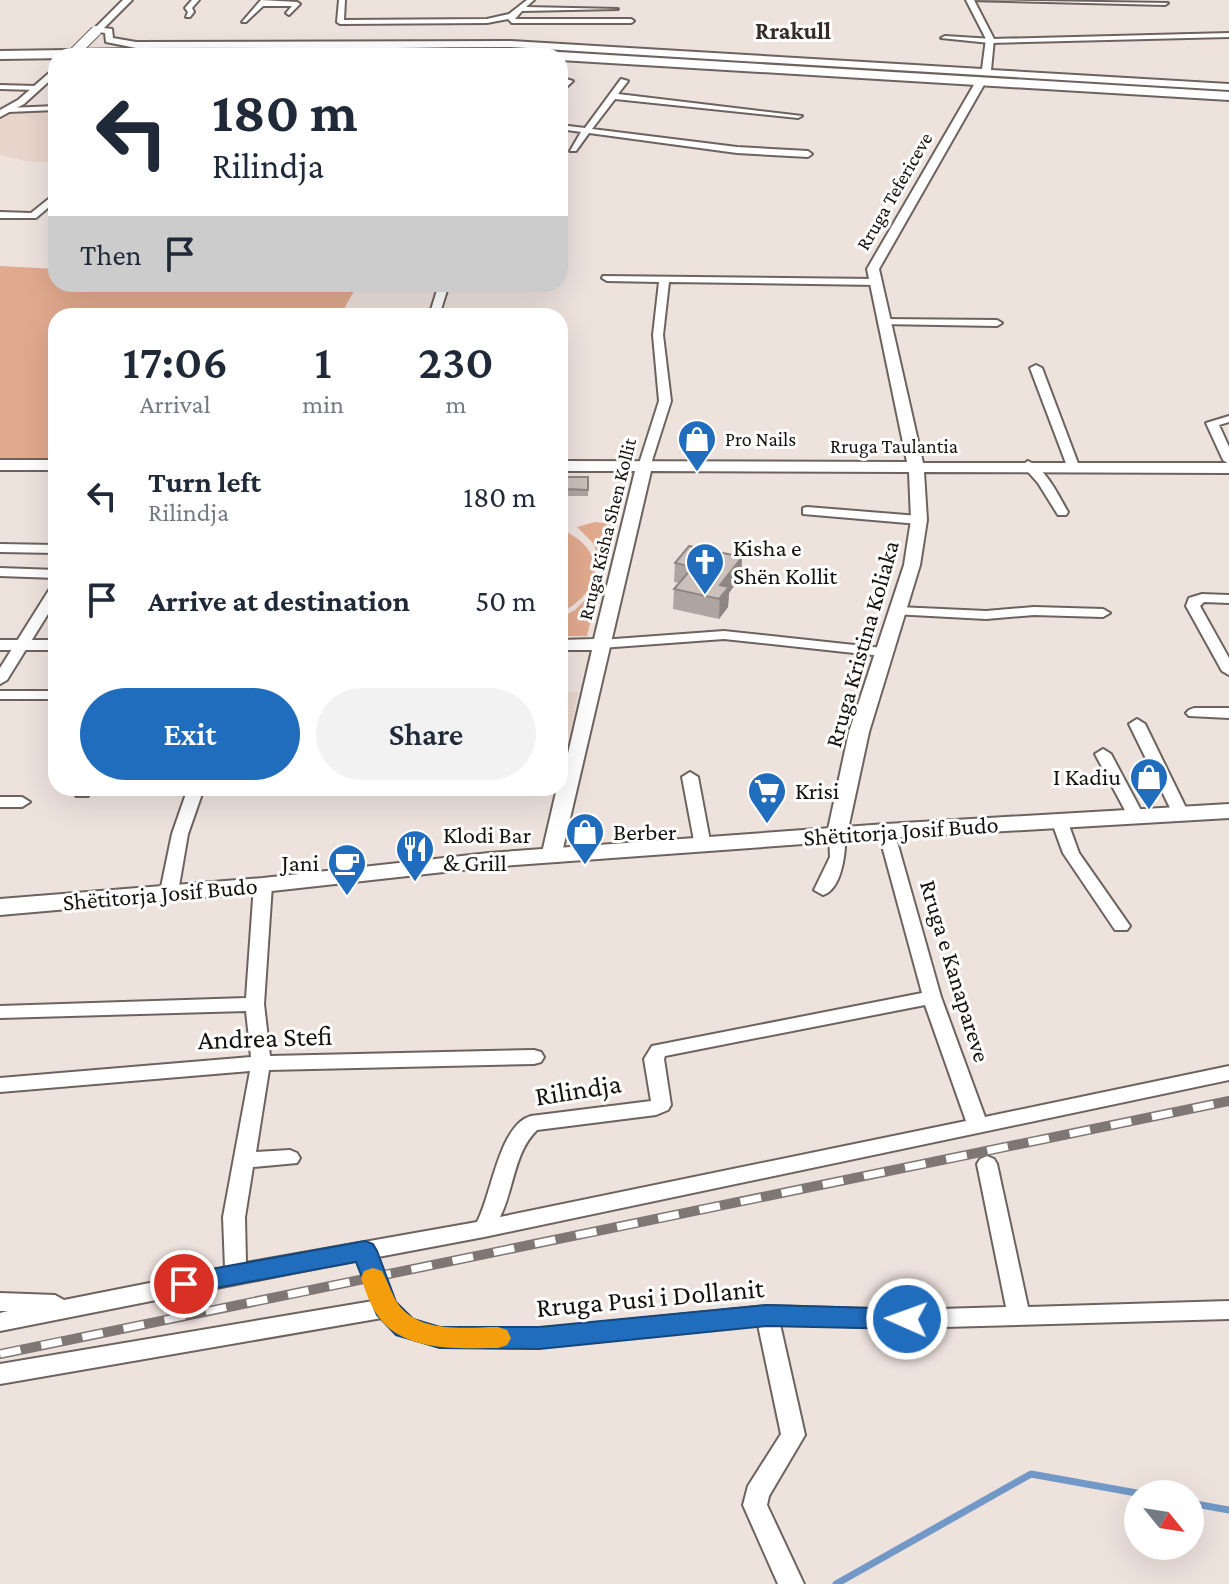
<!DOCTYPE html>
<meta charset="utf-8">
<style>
body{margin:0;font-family:"Crimson Pro",serif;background:#f2f2f3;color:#1f2937;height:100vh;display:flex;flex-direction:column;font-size:30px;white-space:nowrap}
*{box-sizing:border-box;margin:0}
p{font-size:26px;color:#747a83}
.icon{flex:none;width:44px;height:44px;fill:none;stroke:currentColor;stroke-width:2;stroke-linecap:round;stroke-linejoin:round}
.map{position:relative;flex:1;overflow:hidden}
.side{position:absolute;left:48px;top:308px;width:520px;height:488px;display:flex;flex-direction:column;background:#fff;border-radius:24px;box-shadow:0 8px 32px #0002}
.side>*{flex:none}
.top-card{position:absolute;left:48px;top:48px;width:520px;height:244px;border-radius:24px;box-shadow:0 8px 32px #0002;background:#fff;color:#1f2937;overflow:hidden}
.needle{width:52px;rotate:120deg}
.fabs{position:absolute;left:1124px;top:1480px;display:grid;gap:16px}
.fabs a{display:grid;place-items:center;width:80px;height:80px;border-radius:50%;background:#fff;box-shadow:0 8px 32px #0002;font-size:40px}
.pin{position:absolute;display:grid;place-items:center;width:68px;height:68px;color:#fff;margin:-34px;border:4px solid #fff;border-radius:50%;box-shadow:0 2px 8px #0007}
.me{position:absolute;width:88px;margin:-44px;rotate:272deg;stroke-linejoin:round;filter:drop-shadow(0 0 6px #0008)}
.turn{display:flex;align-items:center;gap:28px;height:168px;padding:0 32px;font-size:36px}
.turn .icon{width:104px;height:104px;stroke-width:2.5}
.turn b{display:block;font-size:56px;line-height:68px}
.then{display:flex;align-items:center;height:76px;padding:0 32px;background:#0003;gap:16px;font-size:30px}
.eta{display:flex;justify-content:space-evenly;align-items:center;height:136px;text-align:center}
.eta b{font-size:48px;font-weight:600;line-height:56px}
.button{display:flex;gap:16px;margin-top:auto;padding:16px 32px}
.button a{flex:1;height:92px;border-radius:48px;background:#216dbd;color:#fff;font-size:32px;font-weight:600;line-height:92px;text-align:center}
.button a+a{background:#f2f2f3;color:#1f2937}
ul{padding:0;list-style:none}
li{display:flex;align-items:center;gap:24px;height:104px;padding:0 32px}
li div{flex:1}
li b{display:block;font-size:30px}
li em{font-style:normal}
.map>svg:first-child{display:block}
.built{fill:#e8d5cb}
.green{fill:#e1aa8e}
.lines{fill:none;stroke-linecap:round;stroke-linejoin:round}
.stream{stroke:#7198c6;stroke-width:7}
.minor-casing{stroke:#6d635e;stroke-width:4}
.tertiary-casing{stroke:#6d635e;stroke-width:4}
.secondary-casing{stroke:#6d635e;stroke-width:4}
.trunk-casing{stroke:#6d635e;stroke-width:4}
.minor{fill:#fff;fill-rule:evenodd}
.tertiary{fill:#fff;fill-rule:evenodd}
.secondary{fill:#fff;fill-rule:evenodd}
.trunk{fill:#fff;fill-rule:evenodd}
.rail-casing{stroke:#7f7773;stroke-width:10}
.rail{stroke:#fff;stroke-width:7;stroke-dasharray:21;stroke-linecap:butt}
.tertiary-bridge-casing{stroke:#6d635e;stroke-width:12;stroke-linecap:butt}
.tertiary-bridge{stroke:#fff;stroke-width:10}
.wall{fill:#afa5a0}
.shaded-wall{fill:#8e8682}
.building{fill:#cbc0ba;stroke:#8e8682;stroke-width:2}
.route{fill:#216dbd;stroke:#15477b;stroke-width:2}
.slow{fill:#f59e0b}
.labels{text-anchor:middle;stroke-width:6;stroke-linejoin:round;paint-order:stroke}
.far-street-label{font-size:20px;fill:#161210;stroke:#fff}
.far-poi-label{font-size:20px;fill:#161210;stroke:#fff;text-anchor:start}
.far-quarter-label{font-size:24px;font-weight:bold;fill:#352c28;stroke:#fff}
.poi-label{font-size:24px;fill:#161210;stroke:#fff;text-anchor:start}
.street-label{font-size:24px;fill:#161210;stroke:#fff}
.near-street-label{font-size:28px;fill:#161210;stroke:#fff}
</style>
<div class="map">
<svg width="1229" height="1584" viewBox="0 0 1229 1584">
<rect width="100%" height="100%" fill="#eee2dd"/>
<path class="built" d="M56 109V163L25 161 0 155V117L12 113Z
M560 692H578L563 763H560Z"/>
<path class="green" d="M0 266 56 269V284H358L340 316H56V462H0Z
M560 520 568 525 561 529C609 551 604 591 560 613Z
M595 522 613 524 604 570 593 543 577 527Z
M594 591 598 592 587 636H560V618L575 610Z"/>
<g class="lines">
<path class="stream" d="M1190 1503 1229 1510
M836 1584 1031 1474 1142 1494"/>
<g class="minor-casing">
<path id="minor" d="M192 0H199L192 8 194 12 190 17H186L188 12 185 8Z
M261 0 297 2 300 4 289 15 286 13 292 6H263L246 22H242Z
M339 0H345L344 20 487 19 509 14 527 0H534L526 7 618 9 522 11 515 19H631L634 21 631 23H512L508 19 487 23 340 24 337 22Z
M967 0 1168 3 1165 5Z
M1229 33V37L990 43 941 38 945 36 993 39Z
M566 79 573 81 560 93V86Z
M621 79 628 81 618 94 802 116 798 118 615 99 592 129 737 147 808 151 812 154 808 157 737 153 589 133 576 151H570L581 132 560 129V125L585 128Z
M0 85 36 86 40 88 36 90 0 89Z
M56 106V110L8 112 4 110 8 108Z
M56 193V201L36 218H0V212L31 213Z
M603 276 877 279 882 282 877 285 669 282 663 335 671 401 650 467 644 471 638 467 659 401 653 335 659 282 607 281 602 278Z
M439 284H449L439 316H429Z
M883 319 997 320 1002 323 997 326 879 324 878 322Z
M1036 365 1042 368 1079 466 1077 469H1069L1067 466 1030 368Z
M1229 416V422L1219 425 1229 447V464L1223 460 1206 423Z
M1028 461C1047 470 1058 495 1068 512L1066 515H1058L1038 483 1022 465Z
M807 507 919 516 925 520 919 524 803 514V508Z
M0 544 56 545V553L0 552Z
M0 568 56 570V578L0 576Z
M56 586V601L7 680 0 684V668L49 590Z
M1202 594 1229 595V603L1204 602 1200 606 1229 658V675L1222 671 1186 606 1189 598Z
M898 607 986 611 1034 607 1103 609 1110 613 1103 617 1034 615 986 619 893 614 891 611Z
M724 631 882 648 889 652 882 656 724 639 601 648 594 644 601 640Z
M0 691H56V699H0Z
M1194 708H1229V718L1189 716 1186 713 1189 710Z
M1137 719 1145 724 1189 814 1187 817H1175L1173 814 1129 724Z
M1103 749 1111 754 1144 816 1142 819H1130L1128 816 1095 754Z
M690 772 698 777 711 846 703 851 695 846 682 777Z
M75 788H91L88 796H76Z
M188 788H204L188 834 178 892 169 897 160 892 172 834Z
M0 797H22L30 802 22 807H0Z
M1059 815 1067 820 1079 853 1130 926 1127 930H1115L1063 853 1051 820Z
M886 826 894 831 941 997 985 1117 1229 1066V1080L484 1237 378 1257 395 1303 413 1320 440 1329H539L767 1306 907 1310 1006 1307 977 1164 980 1159 987 1156 994 1159 997 1164 1028 1307 1229 1301V1319L907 1328 780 1324 805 1435 769 1496 767 1505 804 1584H778L743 1505 748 1486 781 1434 758 1325 539 1347H440L397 1333 382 1318 0 1384V1364L373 1301 358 1260 0 1331V1313L8 1311H0V1293L55 1295 64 1300 225 1268 223 1217 250 1071 0 1092V1078L251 1057 246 1011 0 1018V1006L246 998 254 885 263 880 269 881 272 885 264 1004 270 1056 534 1050 541 1052 544 1057 541 1062 534 1064 269 1070 256 1152 290 1150 297 1153 300 1158 297 1163 253 1167 245 1217 246 1263 477 1222C492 1194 499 1125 531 1116L651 1101 644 1059 652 1046 922 993 878 831ZM925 1005 966 1121 500 1217C514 1189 514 1152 537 1130L656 1115 668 1110 671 1105 664 1059 665 1056Z
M837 829 845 834C846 852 842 889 823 895L814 890 830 857 829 834Z"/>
</g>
<g class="tertiary-casing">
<path id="tertiary" d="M123 0H132L104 28 112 29 113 38 136 42 511 41 982 69 986 39 966 0H974L994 39 991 70 1229 84V90L511 47 136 48 106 42 105 33 92 31Z
M56 67V75L24 104 0 117V110L18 100Z
M980 80 985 83 879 269 923 463H1229V473L924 472 927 520 920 565 869 732 847 834 837 840 827 834 849 732 904 565 911 520 909 472 651 471 561 857 558 862H544L541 857 557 788H560L592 650H560V640L594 639 635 471H560V461L907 462 867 269 975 83Z
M0 460H56V470H0Z
M0 640H56V650H0Z"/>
</g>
<g class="secondary-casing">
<path id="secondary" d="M1229 804V818L886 838 489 867 263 892 0 915V899L263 878 489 853 886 824Z"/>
</g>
<g class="trunk-casing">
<path id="trunk" d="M340 46 507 49 1229 92V100L560 60V56L340 54 0 59V51Z"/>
</g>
<use href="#minor" class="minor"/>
<use href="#tertiary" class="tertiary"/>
<use href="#secondary" class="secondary"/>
<use href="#trunk" class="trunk"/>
<g class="rail-casing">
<path id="rail" d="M0 1354 1229 1101"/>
</g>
<use href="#rail" class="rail"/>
<g class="tertiary-bridge-casing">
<path id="tertiary-bridge" d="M71 56 96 31"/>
</g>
<use href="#tertiary-bridge" class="tertiary-bridge"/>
</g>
<path class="wall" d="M567 477H588V496H567Z
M742 557 741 576 729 593 728 607 719 619 673 609 674 589 679 583 674 582 675 563Z"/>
<path class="shaded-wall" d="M742 557 741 576 729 593 728 607 719 619 720 585Z"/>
<path class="building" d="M567 477H588V490L566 489Z
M689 546 742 557 720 585 729 587 719 599 674 589 693 567 675 563Z"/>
<path class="route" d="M365 1241 373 1244 377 1251 396 1302 413 1319 440 1327H539L767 1305 907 1309 916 1312 919 1319 916 1326 907 1329 767 1326 539 1349 440 1348 396 1335 377 1315 356 1262 184 1294 175 1291 172 1284 175 1277 184 1274Z"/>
<path class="slow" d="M373 1268 382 1271C387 1280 390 1290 395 1299 415 1335 464 1327 498 1327L507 1330 511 1338 507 1345 498 1348C457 1348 401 1353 376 1313 369 1302 365 1289 361 1278L364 1271Z"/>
<defs>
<g id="shop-pin" transform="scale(2)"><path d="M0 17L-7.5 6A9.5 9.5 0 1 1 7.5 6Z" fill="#216dbd" stroke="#fff"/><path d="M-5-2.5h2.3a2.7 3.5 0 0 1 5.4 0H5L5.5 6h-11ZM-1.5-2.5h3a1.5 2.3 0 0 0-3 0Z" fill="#fff"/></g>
<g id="church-pin" transform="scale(2)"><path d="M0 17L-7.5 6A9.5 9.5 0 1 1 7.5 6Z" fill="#216dbd" stroke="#fff"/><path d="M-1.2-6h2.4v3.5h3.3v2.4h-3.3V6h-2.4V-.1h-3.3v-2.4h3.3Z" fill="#fff"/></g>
<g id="supermarket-pin" transform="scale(2)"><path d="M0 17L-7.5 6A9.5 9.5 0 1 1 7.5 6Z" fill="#216dbd" stroke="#fff"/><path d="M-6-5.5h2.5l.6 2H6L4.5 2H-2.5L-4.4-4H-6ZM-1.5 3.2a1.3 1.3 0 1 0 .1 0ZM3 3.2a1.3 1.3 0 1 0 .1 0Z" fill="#fff"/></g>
<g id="restaurant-pin" transform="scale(2)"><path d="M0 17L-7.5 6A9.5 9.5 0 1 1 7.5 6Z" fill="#216dbd" stroke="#fff"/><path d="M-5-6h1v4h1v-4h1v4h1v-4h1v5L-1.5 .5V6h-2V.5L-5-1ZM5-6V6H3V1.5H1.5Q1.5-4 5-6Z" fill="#fff"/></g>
<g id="cafe-pin" transform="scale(2)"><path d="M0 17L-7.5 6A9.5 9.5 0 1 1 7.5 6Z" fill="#216dbd" stroke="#fff"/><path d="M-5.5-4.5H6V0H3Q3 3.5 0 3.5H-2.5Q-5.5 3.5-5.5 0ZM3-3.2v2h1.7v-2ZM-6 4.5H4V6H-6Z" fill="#fff"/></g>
</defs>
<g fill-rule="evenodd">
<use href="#shop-pin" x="697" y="439"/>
<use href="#church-pin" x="705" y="562"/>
<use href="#shop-pin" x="1149" y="777"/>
<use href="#supermarket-pin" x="767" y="791"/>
<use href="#shop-pin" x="585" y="832"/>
<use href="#restaurant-pin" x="415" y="849"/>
<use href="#cafe-pin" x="347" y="863"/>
</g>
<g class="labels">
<g class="far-street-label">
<text transform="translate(894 191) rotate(-60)" y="7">Rruga Tefericeve</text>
<text x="894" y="453">Rruga Taulantia</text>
<text transform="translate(607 529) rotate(-76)" y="7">Rruga Kisha Shen Kollit</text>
</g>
<g class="far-poi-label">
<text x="725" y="446">Pro Nails</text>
</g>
<g class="far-quarter-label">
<text x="793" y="39">Rrakull</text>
</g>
<g class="poi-label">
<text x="733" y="556">Kisha e<tspan x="733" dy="28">Shën Kollit</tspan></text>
<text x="1121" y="785" text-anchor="end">I Kadiu</text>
<text x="795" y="799">Krisi</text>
<text x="613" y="840">Berber</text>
<text x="443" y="843">Klodi Bar<tspan x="443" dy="28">&amp; Grill</tspan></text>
<text x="319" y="871" text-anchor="end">Jani</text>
</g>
<g class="street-label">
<text transform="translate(862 644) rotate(-74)" y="8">Rruga Kristina Koliaka</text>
<text transform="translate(901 831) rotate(-4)" y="8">Shëtitorja Josif Budo</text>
<text transform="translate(160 894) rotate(-5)" y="8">Shëtitorja Josif Budo</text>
<text transform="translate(955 971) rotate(73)" y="8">Rruga e Kanapareve</text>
</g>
<g class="near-street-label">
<text transform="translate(265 1037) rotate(-2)" y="10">Andrea Stefi</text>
<text transform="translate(578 1089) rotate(-9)" y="10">Rilindja</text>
<text transform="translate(650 1297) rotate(-5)" y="10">Rruga Pusi i Dollanit</text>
</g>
</g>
</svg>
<div class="fabs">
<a><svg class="needle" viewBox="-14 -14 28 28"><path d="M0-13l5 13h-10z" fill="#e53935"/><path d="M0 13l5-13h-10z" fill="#747a83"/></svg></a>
</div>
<div class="pin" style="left:184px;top:1284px;background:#d93025"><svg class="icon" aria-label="arrive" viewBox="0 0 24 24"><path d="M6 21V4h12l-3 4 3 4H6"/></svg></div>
<svg class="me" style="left:907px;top:1319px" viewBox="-20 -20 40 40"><circle r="17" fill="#216dbd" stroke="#fff" stroke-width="3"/><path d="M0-11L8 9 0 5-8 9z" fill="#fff"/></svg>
<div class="top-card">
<div class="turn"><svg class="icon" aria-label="left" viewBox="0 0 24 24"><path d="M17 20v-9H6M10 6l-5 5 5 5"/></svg><div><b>180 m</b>Rilindja</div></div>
<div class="then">Then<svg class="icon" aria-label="arrive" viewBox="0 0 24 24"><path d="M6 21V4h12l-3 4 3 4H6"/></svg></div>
</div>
<section class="side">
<div class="eta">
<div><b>17:06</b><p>Arrival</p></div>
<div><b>1</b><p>min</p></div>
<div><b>230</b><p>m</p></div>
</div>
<ul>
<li><svg class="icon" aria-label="left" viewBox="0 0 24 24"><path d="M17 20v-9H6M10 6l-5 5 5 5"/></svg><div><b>Turn left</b><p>Rilindja</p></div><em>180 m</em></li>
<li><svg class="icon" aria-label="arrive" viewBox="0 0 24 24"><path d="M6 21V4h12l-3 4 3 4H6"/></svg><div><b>Arrive at destination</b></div><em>50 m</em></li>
</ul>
<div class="button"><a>Exit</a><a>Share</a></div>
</section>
</div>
